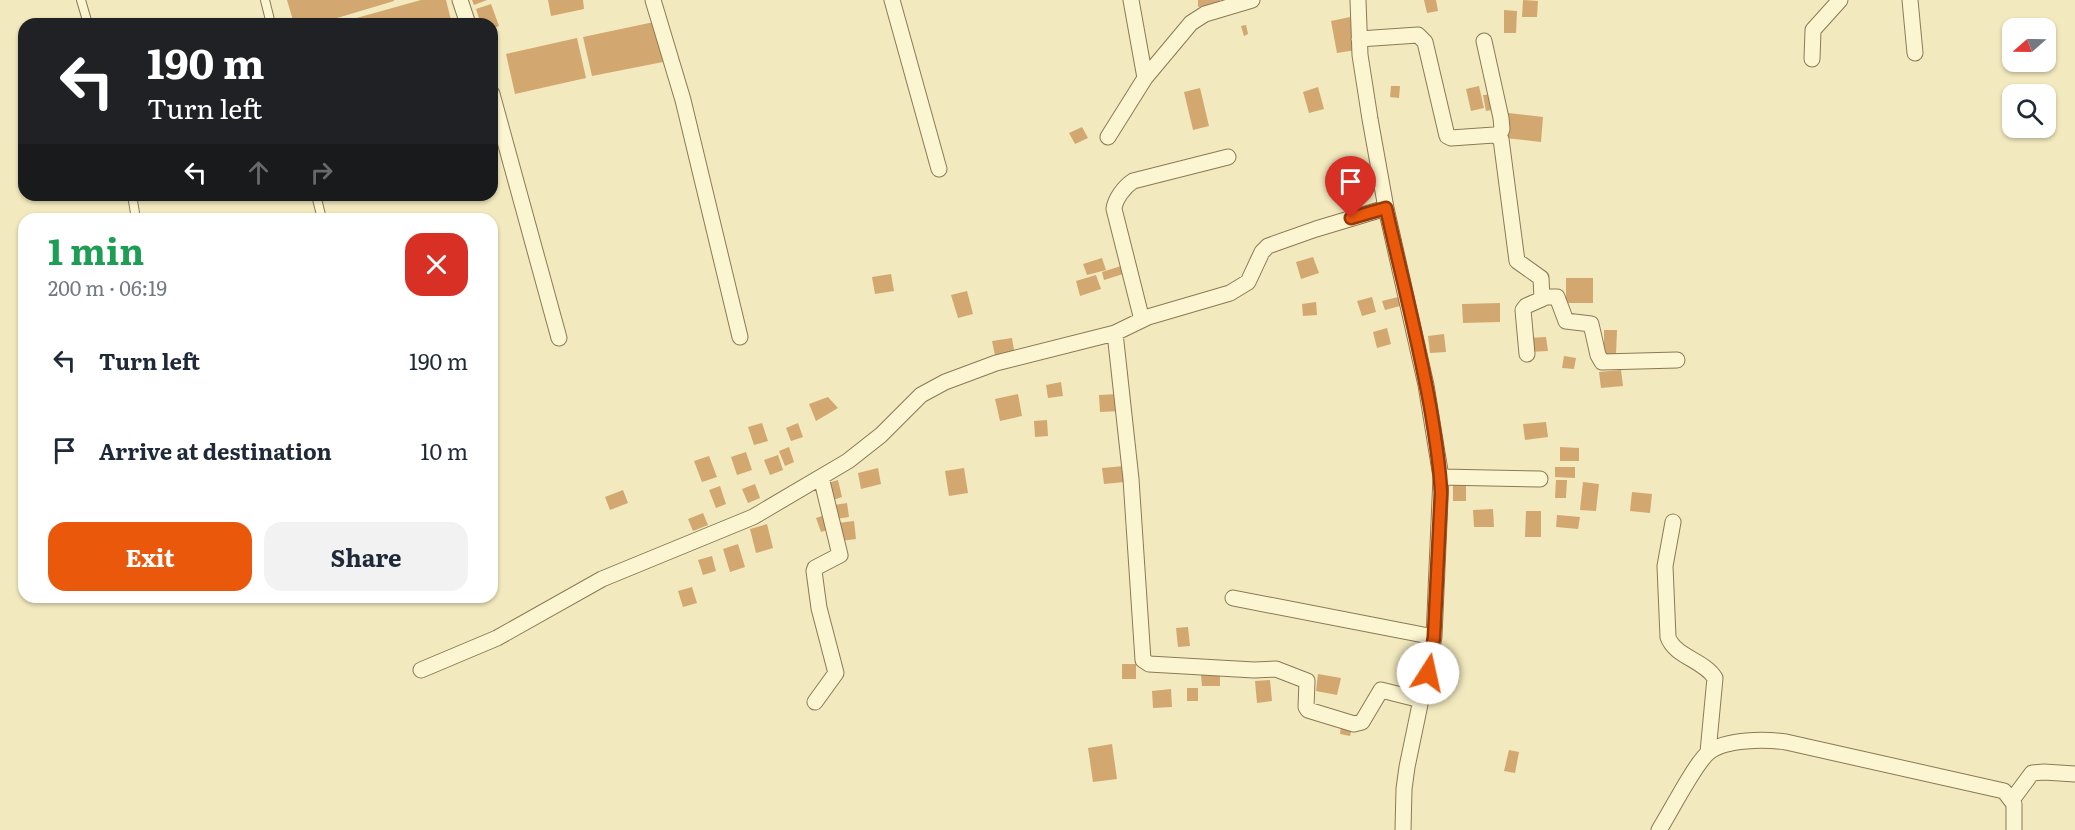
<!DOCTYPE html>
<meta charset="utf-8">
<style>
body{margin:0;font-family:Literata,serif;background:#f2f2f3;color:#1f2937;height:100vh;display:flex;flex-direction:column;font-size:22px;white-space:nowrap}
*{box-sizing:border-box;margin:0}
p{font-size:20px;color:#747a83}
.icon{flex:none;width:33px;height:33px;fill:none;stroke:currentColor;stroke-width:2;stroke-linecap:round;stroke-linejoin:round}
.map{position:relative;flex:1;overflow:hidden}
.details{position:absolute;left:18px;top:213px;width:480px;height:390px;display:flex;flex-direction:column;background:#fff;border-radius:18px;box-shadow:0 2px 4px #0004}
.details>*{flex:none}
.guide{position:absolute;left:18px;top:18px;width:480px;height:183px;border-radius:18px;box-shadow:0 2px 4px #0004;background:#202124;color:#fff;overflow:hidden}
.needle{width:39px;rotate:250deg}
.controls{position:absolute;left:2002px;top:18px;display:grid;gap:12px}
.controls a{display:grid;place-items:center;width:54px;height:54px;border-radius:12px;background:#fff;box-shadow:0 2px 4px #0004;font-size:30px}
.pin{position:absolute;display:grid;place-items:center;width:51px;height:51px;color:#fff;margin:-62px -26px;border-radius:50% 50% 50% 0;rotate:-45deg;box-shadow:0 0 6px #0007}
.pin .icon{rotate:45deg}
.me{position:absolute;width:66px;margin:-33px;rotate:10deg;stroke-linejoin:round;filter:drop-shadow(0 0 4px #0008)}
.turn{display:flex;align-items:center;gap:21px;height:126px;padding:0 30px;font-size:27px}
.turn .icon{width:78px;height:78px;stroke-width:2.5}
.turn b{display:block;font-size:42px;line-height:51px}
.lanes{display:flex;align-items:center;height:57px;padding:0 30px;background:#0003;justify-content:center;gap:30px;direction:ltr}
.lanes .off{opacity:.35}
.round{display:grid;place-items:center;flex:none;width:63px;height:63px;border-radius:18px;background:#f2f2f3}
.overview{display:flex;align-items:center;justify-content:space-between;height:102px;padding:0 30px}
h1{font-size:36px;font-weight:700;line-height:45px;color:#1e9e55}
.cta{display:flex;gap:12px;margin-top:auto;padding:12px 30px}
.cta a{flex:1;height:69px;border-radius:18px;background:#ea580c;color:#fff;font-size:24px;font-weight:700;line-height:69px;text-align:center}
.cta a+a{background:#f2f2f3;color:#1f2937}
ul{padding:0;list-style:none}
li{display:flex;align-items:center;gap:18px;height:90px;padding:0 30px}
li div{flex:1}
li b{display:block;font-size:22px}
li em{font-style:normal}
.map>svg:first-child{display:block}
.building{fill:#d3a770}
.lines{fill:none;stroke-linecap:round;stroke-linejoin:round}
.service-casing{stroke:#8b7955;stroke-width:10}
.minor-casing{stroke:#8b7955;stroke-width:17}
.service{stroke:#fcf5d1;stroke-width:8}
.minor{stroke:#fcf5d1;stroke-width:15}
.route-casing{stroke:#983908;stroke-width:15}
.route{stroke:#ea580c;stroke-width:10}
</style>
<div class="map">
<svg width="2075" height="830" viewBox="0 0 2075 830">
<rect width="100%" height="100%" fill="#f2e9be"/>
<path class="building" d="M287 0H394V1L317 24H294Z
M421 0H446L452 24H335Z
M472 0H487L474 5Z
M548 0H583L584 9 551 16Z
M1198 0H1220L1221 5 1198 7Z
M1424 0H1436L1438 11 1427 13Z
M1523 0 1538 1 1537 17H1522Z
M491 4 499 26 492 29V24H481L476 9Z
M1504 10 1517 11 1516 33H1504Z
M1350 17 1356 50 1337 53 1331 21Z
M654 22 663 62 592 76 583 37Z
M1246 25 1248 34 1244 36 1241 26Z
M577 38 586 78 515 94 506 54Z
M1391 86H1400L1399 98 1390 97Z
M1479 86 1484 108 1471 111 1466 89Z
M1318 87 1324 109 1309 113 1303 92Z
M1200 88 1209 126 1193 130 1184 92Z
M1494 94 1497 109 1486 111 1483 95Z
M1508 113 1543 117 1541 142 1505 138Z
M1082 127 1088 138 1075 144 1069 133Z
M1360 176 1363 189 1351 192 1348 179Z
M1313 257 1319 273 1301 279 1296 262Z
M1102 258 1106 270 1087 275 1083 264Z
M1121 266 1123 274 1104 280 1102 272Z
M891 274 894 291 875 294 872 277Z
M1096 275 1101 289 1080 296 1076 281Z
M1566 278H1593V303H1566Z
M967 291 973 314 958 318 951 295Z
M1372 297 1376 312 1362 316 1357 301Z
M1398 297 1400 306 1385 310 1382 301Z
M1316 302 1317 315 1303 316 1302 304Z
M1500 303V322L1463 323 1462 304Z
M1387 328 1391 344 1377 348 1373 332Z
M1604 330H1617L1616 355H1604Z
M1444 334 1446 352 1430 353 1428 336Z
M1546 337 1548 351 1529 352 1528 338Z
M1012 338 1015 356 996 360 992 341Z
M1564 356 1576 358 1574 369 1562 368Z
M1621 370 1623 386 1601 388 1599 372Z
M1061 382 1063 396 1048 398 1046 385Z
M1018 394 1022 416 1000 421 995 399Z
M1120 394 1121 411 1100 412 1099 395Z
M828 397 838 408 816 421 809 404Z
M1047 420 1048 436 1035 437 1034 421Z
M1546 422 1548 437 1525 440 1523 424Z
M762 423 768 441 754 445 748 427Z
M798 423 803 437 791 441 786 428Z
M789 447 794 462 785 466 779 451Z
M1560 447 1579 448V461H1560Z
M746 452 752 470 737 475 731 457Z
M778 455 783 470 770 475 764 460Z
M709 456 717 477 702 482 694 461Z
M1124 466 1125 482 1104 484 1102 468Z
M1555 467H1575V478L1555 477Z
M878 468 881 484 861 489 858 473Z
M964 468 968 493 949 496 945 471Z
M838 480 842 497 833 500 828 483Z
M1556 480H1567L1566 498H1555Z
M1453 481H1466V501H1453Z
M1583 482 1599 484 1596 511 1580 510Z
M755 484 760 498 748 503 742 489Z
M720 486 726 504 716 508 709 490Z
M623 490 628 503 610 510 605 497Z
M1632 492 1652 494 1650 513 1630 511Z
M847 503 849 517 836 519 834 505Z
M1493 509 1494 527H1474L1473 510Z
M1526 511H1541V537H1525Z
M703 513 708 525 693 531 688 519Z
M828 514 833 528 821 532 816 518Z
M1557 515 1580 517 1578 529 1556 527Z
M854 521 856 539 840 541 838 523Z
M767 524 773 548 756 553 750 529Z
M738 544 745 567 730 572 723 549Z
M712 556 716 571 703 575 698 560Z
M692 587 697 603 683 607 678 591Z
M1188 627 1190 646 1178 647 1176 628Z
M1122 664H1136V679H1122Z
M1220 674V686H1202L1201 675Z
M1318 674 1341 678 1337 695 1316 691Z
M1270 680 1272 701 1257 703 1255 681Z
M1187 688H1198V701H1187Z
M1171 689 1172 707 1153 708 1152 691Z
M1341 726 1352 728 1350 736 1340 734Z
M1112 744 1117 779 1093 782 1088 748Z
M1509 750 1519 752 1515 773 1504 771Z"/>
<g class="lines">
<g class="service-casing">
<path id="service" d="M81 0 88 24
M265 0 271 24
M132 195 136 219
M316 195 322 219"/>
</g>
<g class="minor-casing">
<path id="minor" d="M460 0 468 24
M653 0 683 100 740 337
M892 0 939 169
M1131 0 1145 78
M1358 0 1360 55 1370 119 1386 208 1426 385 1441 477 1434 637 1407 767 1404 789 1403 830
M1910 0 1915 53
M1359 39 1418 35 1425 42 1447 136 1451 138 1494 135 1501 139 1517 261 1541 278 1542 299 1526 306 1523 310 1527 354
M1484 41 1501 118 1502 129 1499 136
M1812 59 1813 30 1840 0
M492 94 559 338
M1108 137 1145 78 1191 23 1205 14 1252 0
M1543 297H1557L1566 321 1591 324 1598 355 1602 362 1677 360
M1142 320 1114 209C1115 199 1124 187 1133 181L1228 157
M1115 333 1131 479 1143 660 1149 664 1254 670 1276 669 1307 681 1306 707 1308 710 1354 724 1362 722 1381 690 1421 700
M1441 477 1540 479
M1673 522 1665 566 1668 637C1675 657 1704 660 1715 678L1708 752
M1233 598 1434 637
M421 670 497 638 602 579 753 517 848 461 881 435 921 395 945 382 996 363 1115 333 1148 317 1230 293 1248 282 1262 252 1268 246 1316 229 1386 208
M815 702 836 673 819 608 814 571 815 568 840 555 821 477
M2012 800 2032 773 2044 772 2075 774
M1659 830C1670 813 1695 763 1709 752 1726 739 1765 739 1786 742L2004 791 2014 804V830"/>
</g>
<use href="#service" class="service"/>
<use href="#minor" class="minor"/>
</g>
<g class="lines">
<g class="route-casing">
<path id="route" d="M1351 218 1386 208C1401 274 1418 339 1430 406 1435 435 1440 464 1441 493L1434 637 1428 673"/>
</g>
<use href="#route" class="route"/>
</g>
</svg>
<div class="controls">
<a><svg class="needle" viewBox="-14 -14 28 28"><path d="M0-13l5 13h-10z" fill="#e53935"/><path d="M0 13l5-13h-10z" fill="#747a83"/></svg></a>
<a><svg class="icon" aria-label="search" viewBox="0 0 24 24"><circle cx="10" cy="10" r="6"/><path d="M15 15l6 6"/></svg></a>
</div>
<div class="pin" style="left:1351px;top:218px;background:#d93025"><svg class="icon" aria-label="arrive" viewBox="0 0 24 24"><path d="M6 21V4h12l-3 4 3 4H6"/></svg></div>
<svg class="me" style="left:1428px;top:673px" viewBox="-20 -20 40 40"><circle r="19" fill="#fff"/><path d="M0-13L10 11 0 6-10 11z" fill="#ea580c"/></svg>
<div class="guide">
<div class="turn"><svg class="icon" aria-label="left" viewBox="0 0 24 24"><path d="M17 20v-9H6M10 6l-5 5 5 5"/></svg><div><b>190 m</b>Turn left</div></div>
<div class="lanes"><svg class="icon" aria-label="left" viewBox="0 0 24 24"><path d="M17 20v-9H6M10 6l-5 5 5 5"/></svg><svg class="icon off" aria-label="ahead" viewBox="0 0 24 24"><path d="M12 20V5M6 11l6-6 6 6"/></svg><svg class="icon off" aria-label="right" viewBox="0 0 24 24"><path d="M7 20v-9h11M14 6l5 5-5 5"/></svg></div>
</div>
<section class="details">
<div class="overview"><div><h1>1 min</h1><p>200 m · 06:19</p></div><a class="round" style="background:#d93025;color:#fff"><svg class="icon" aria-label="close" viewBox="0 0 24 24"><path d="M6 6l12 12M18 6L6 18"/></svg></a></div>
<ul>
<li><svg class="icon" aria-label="left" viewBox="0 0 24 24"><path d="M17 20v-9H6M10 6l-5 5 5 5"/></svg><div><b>Turn left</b></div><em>190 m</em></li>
<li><svg class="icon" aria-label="arrive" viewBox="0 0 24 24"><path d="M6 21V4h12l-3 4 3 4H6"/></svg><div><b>Arrive at destination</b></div><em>10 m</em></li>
</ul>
<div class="cta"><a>Exit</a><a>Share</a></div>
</section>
</div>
